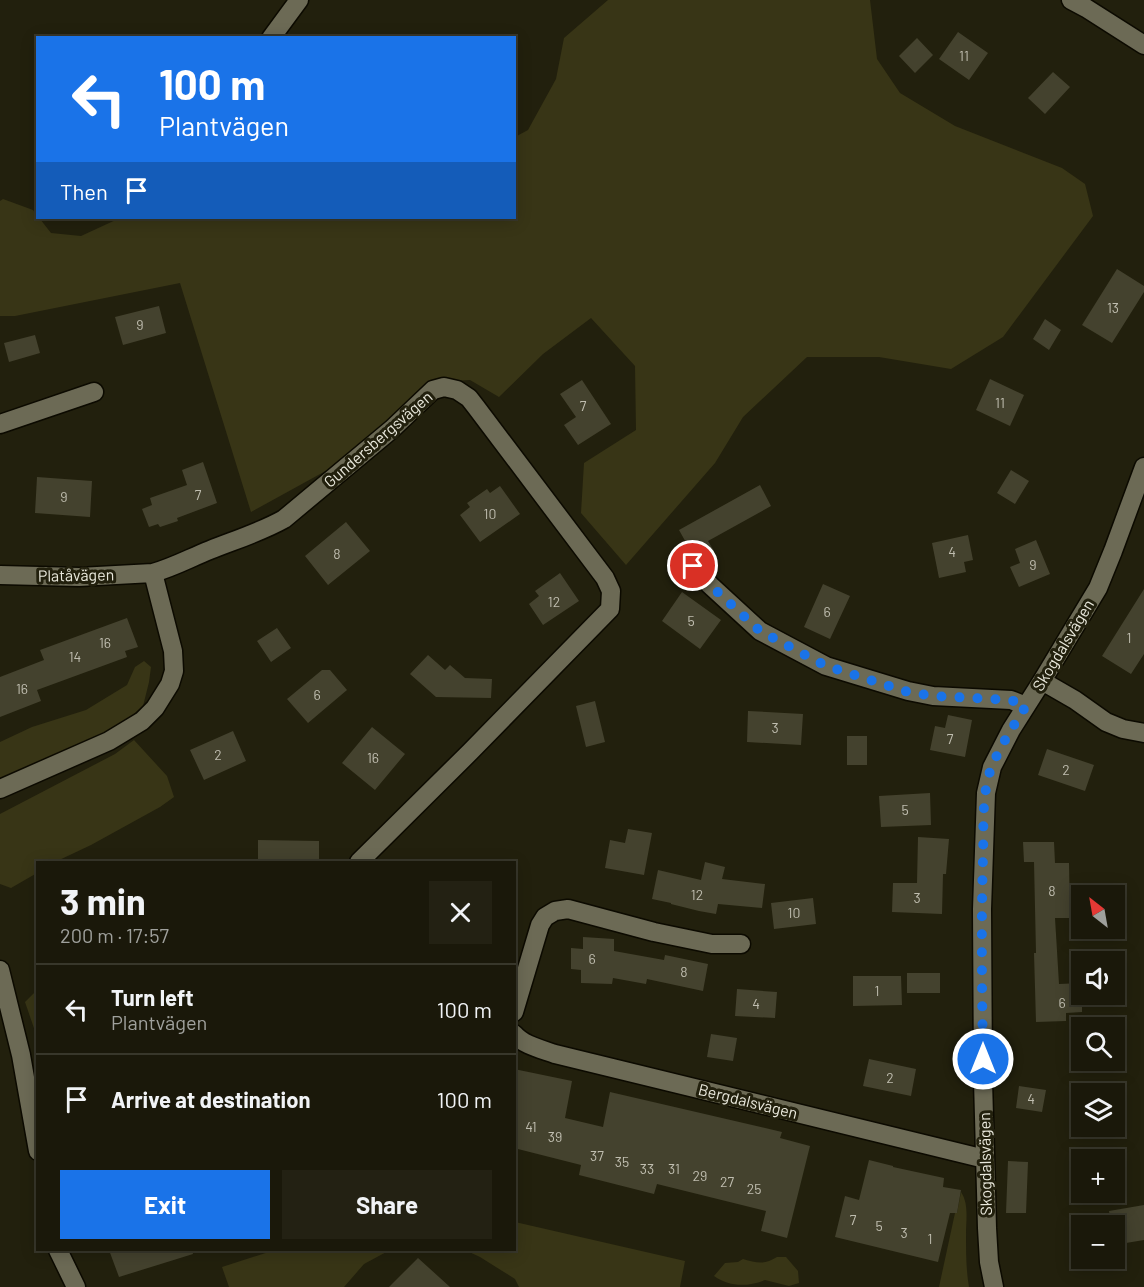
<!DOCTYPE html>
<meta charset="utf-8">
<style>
body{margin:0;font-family:Barlow,sans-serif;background:#232113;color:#f1f3f6;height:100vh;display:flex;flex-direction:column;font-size:22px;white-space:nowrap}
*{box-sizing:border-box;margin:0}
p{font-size:20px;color:#9fa09c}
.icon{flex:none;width:33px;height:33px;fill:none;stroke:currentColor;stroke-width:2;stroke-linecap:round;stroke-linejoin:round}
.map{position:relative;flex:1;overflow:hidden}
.details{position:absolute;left:36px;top:861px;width:480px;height:390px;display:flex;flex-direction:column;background:#1a180a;border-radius:0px;box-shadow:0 3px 15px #0003,0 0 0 2px #38372b}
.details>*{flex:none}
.top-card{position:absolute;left:36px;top:36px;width:480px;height:183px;border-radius:0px;box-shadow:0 3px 15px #0003,0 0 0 2px #38372b;background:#1a73e8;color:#fff;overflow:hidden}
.needle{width:39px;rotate:329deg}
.fabs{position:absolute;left:1071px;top:885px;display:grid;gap:12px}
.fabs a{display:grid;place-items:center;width:54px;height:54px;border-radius:0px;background:#1a180a;box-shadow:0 3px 15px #0003,0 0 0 2px #38372b;font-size:30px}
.pin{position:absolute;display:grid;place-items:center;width:51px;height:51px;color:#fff;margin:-26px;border:3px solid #fff;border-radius:50%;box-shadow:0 2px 6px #0007}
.me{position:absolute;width:66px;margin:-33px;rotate:0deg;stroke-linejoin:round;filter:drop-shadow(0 0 4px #0008)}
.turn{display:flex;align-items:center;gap:21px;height:126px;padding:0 24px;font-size:27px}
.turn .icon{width:78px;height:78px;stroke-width:2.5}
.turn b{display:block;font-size:42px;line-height:51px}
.then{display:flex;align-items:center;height:57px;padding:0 24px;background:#0003;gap:12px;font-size:22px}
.round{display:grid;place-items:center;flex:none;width:63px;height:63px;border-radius:0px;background:#232113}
.head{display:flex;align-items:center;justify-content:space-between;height:102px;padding:0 24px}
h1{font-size:36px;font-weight:700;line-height:45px}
.cta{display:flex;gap:12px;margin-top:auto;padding:12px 24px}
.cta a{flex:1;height:69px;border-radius:0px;background:#1a73e8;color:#fff;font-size:24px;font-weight:700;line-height:69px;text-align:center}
.cta a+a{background:#232113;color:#f1f3f6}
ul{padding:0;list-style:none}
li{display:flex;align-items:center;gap:18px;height:90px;padding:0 24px;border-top:2px solid #38372b}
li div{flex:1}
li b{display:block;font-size:22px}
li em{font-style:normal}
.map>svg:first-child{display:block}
.green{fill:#383516}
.building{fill:#44422e}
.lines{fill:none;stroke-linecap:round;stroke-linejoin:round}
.minor-casing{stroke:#0c0a00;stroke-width:21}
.minor{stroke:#6c6a55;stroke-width:18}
.route{stroke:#1a73e8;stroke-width:10;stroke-dasharray:0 18}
.labels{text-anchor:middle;stroke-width:6;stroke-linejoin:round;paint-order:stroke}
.number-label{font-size:14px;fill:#c0beb0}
.street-label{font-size:16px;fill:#e9e8dc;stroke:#22200d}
</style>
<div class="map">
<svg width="1144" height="1287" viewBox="0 0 1144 1287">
<rect width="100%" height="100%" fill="#22200d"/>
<path class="green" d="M608 0H870L877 59 900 93 955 126 1062 168 1085 184 1093 216 1003 337 951 369 879 357H807L743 417 715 463 626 565 581 513 584 463 636 430 635 366 591 318 543 354 499 397 470 380 433 382 331 468 251 512 180 283 15 316H0V201L3 199 33 210 51 233 81 236 120 218H514L515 137 528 130 556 79 564 38Z
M144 661 151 667 149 682 143 706 122 724 98 737 0 781V742L32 727 86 710 127 685 135 667Z
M134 740 167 776 174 797 160 807 91 845 55 862H38L37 873 11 888 0 884V814L115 754Z
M37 990V1037L25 1002Z
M961 1192C969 1204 966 1220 966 1234 966 1252 966 1270 969 1287H939L955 1213H957Z
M515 1222 685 1261 680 1287H519L515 1279 480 1257 465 1250H514Z
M275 1250H390L364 1264 344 1287H229L222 1267Z
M777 1257H786L798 1271 799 1283 789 1286 765 1280C747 1287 730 1287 714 1276L725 1263 738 1262 743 1259C757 1263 764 1265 777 1257Z"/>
<path class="building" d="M958 32 988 53 969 80 939 59Z
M917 38 933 55 915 73 899 56Z
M1053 72 1070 87 1045 114 1028 98Z
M1117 269 1144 286V292L1112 343 1082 325Z
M159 306 166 333 123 345 115 317Z
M1045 319 1061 330 1049 350 1033 339Z
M35 335 40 353 9 362 4 343Z
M990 379 1024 395 1010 426 976 410Z
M582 380 611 424 578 445 564 425 576 417 560 394Z
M203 462 217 503 177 518 178 521 160 527 158 524 149 527 142 509 152 505 150 498 187 485 182 470Z
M1011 470 1029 481 1015 504 997 493Z
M37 477 92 481 90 517 35 513Z
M760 485 771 506 708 541 714 551 701 558 693 555 679 530Z
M500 486 520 514 480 542 460 515 470 507 467 503 487 489 490 493Z
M346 522 370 551 328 585 305 556Z
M968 535 973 560 964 562 966 572 939 578 932 543Z
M1036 540 1050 574 1019 587 1010 567 1020 563 1015 549Z
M560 573 579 601 543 625 529 604 539 596 535 591Z
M823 584 850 596 830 639 804 627Z
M1144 589V654L1131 674 1102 656Z
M682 592 721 620 700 649 662 621Z
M127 618 138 647 125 651 127 657 37 690 41 701 0 717V677L44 660 40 650Z
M277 628 291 648 271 662 257 641Z
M428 655 445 670 450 665 465 678 492 679 491 698 436 697 410 674Z
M322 670H330L347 690 308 723 287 699Z
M595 701 605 742 586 747 576 706Z
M748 711 803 714 801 745 747 742Z
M948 715 972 720 965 757 930 750 935 726 945 728Z
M372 727 405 754 375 790 342 763Z
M233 731 246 761 204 780 190 750Z
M847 736H867V765H847Z
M1047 749 1094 765 1085 791 1038 775Z
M930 793 931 825 881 827 879 796Z
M628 829 652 833 644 875 605 868 610 840 625 843Z
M918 837 949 839 946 874H943L942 914 892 912 893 883H917Z
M258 840 319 841V862H258Z
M1023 842H1054L1055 863H1069L1070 918H1055L1059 984 1082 983V1012L1066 1013V1021L1036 1022 1034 953H1036L1034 862H1024Z
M705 862 725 867 722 879 765 884 762 908 718 904 716 914 699 911 671 904V903L652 899 658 870 701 880Z
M813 898 816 924 774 929 771 903Z
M583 937 614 939V951L664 960 665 955 708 964 703 991 647 979 646 984 613 978 612 984 581 983V970L571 969V948L583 949Z
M907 973H940V993H907Z
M853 976H901L902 1005 853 1006Z
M737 989 777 992 775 1018 735 1016Z
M711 1034 737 1038 733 1061 707 1057Z
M869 1059 916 1069 911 1096 863 1086Z
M514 1069 572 1081 565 1118 603 1127 610 1092 782 1132 780 1138 810 1146 787 1238 761 1231 766 1211 657 1184 654 1194 579 1175 581 1165 514 1148Z
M1019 1086 1046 1090 1042 1112 1016 1108Z
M869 1160 893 1166V1167L944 1178 943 1187 961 1190 957 1213H950L938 1262 835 1237 845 1196 859 1200Z
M1008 1161 1028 1162 1026 1213H1006Z
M1144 1205V1240L1114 1245V1226H1082V1227L1081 1224 1110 1218 1109 1211Z
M109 1250H192L193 1254 119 1277Z
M418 1258 450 1287H389Z"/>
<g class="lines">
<g class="minor-casing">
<path id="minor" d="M1071 0 1086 8 1144 45
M271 38 299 0
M0 424 94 392
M693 566 710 585 760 631 826 666 908 691 933 696 1011 700 1026 706
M0 575 79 577 153 573
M1042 681 1075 700 1106 722 1123 729 1144 733
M0 789 109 741 142 721 155 708 170 684 174 671 173 651 153 573C174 567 190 558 210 550 235 540 261 532 284 519L392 429 433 390 444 387 457 390 469 398 476 407 605 578 611 591 610 609 470 752 359 862
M0 970 21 1055 38 1151
M514 1012 540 925 545 917 555 911 568 909 654 932 712 944H741
M514 1034C523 1045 541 1049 555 1054L985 1159
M58 1250 76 1287
M994 1287 989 1262 987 1228 983 1080 982 909 986 793 992 767 1011 730 1042 681 1098 588 1113 551 1144 467"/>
</g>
<use href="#minor" class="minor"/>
</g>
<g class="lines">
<path class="route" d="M693 566 710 585 760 631 826 666 908 692 933 696 1011 700 1026 706C1014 725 1001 745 992 766 981 793 984 829 983 857 981 924 982 992 983 1059"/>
</g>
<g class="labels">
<g class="number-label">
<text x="964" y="61">11</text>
<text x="1113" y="313">13</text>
<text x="140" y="330">9</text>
<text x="1000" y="408">11</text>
<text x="583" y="411">7</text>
<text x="198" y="500">7</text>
<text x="64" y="502">9</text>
<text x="490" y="519">10</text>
<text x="952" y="557">4</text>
<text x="337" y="559">8</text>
<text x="1033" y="570">9</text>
<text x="554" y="607">12</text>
<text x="827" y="617">6</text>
<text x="691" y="626">5</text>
<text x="1129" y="643">1</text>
<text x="105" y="648">16</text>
<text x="75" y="662">14</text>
<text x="22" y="694">16</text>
<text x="317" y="700">6</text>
<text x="775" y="733">3</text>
<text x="950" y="744">7</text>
<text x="218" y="760">2</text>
<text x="373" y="763">16</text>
<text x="1066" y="775">2</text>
<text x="905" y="815">5</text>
<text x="1052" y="896">8</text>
<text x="697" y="900">12</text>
<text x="917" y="903">3</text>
<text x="794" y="918">10</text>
<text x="592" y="964">6</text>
<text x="684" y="977">8</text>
<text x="877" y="996">1</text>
<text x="1062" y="1008">6</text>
<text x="756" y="1009">4</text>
<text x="890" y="1083">2</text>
<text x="1031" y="1104">4</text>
<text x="531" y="1132">41</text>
<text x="555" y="1142">39</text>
<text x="597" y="1161">37</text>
<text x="622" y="1167">35</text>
<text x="647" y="1174">33</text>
<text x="674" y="1174">31</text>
<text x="700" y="1181">29</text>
<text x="727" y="1187">27</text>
<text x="754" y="1194">25</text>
<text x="853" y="1225">7</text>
<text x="879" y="1231">5</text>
<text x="904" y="1238">3</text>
<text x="930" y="1244">1</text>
</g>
<g class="street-label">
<text transform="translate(378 439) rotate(-41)" y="6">Gundersbergsvägen</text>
<text transform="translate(76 575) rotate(-1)" y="6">Platåvägen</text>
<text transform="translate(1063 645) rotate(-59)" y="6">Skogdalsvägen</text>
<text transform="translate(748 1101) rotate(14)" y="6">Bergdalsvägen</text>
<text transform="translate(985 1164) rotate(-91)" y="6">Skogdalsvägen</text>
</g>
</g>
</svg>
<div class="fabs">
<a><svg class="needle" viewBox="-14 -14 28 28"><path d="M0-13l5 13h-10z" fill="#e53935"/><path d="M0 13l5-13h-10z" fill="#9fa09c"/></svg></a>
<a><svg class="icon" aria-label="sound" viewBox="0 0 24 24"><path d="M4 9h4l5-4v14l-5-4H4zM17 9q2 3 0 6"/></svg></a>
<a><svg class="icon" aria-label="search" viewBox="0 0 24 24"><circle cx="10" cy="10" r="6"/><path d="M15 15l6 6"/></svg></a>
<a><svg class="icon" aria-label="layers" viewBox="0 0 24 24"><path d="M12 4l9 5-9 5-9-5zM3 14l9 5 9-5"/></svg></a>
<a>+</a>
<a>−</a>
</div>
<div class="pin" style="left:693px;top:566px;background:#d93025"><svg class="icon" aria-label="arrive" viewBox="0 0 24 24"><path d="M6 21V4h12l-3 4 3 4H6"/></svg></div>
<svg class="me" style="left:983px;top:1059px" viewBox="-20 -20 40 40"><circle r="17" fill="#1a73e8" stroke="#fff" stroke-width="3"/><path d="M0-11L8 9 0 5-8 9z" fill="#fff"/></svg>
<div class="top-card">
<div class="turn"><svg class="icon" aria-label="left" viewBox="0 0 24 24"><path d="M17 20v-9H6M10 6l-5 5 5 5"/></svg><div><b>100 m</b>Plantvägen</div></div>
<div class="then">Then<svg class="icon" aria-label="arrive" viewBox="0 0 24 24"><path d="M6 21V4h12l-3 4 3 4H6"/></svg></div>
</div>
<section class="details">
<div class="head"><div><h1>3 min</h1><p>200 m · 17:57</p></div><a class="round"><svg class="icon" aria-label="close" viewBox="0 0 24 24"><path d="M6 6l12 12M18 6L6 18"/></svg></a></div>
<ul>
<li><svg class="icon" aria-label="left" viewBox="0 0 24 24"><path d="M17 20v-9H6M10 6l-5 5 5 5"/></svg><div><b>Turn left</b><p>Plantvägen</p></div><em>100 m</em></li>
<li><svg class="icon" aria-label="arrive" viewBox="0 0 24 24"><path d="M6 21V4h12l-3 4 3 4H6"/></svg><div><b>Arrive at destination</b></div><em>100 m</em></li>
</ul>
<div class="cta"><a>Exit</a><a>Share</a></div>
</section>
</div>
